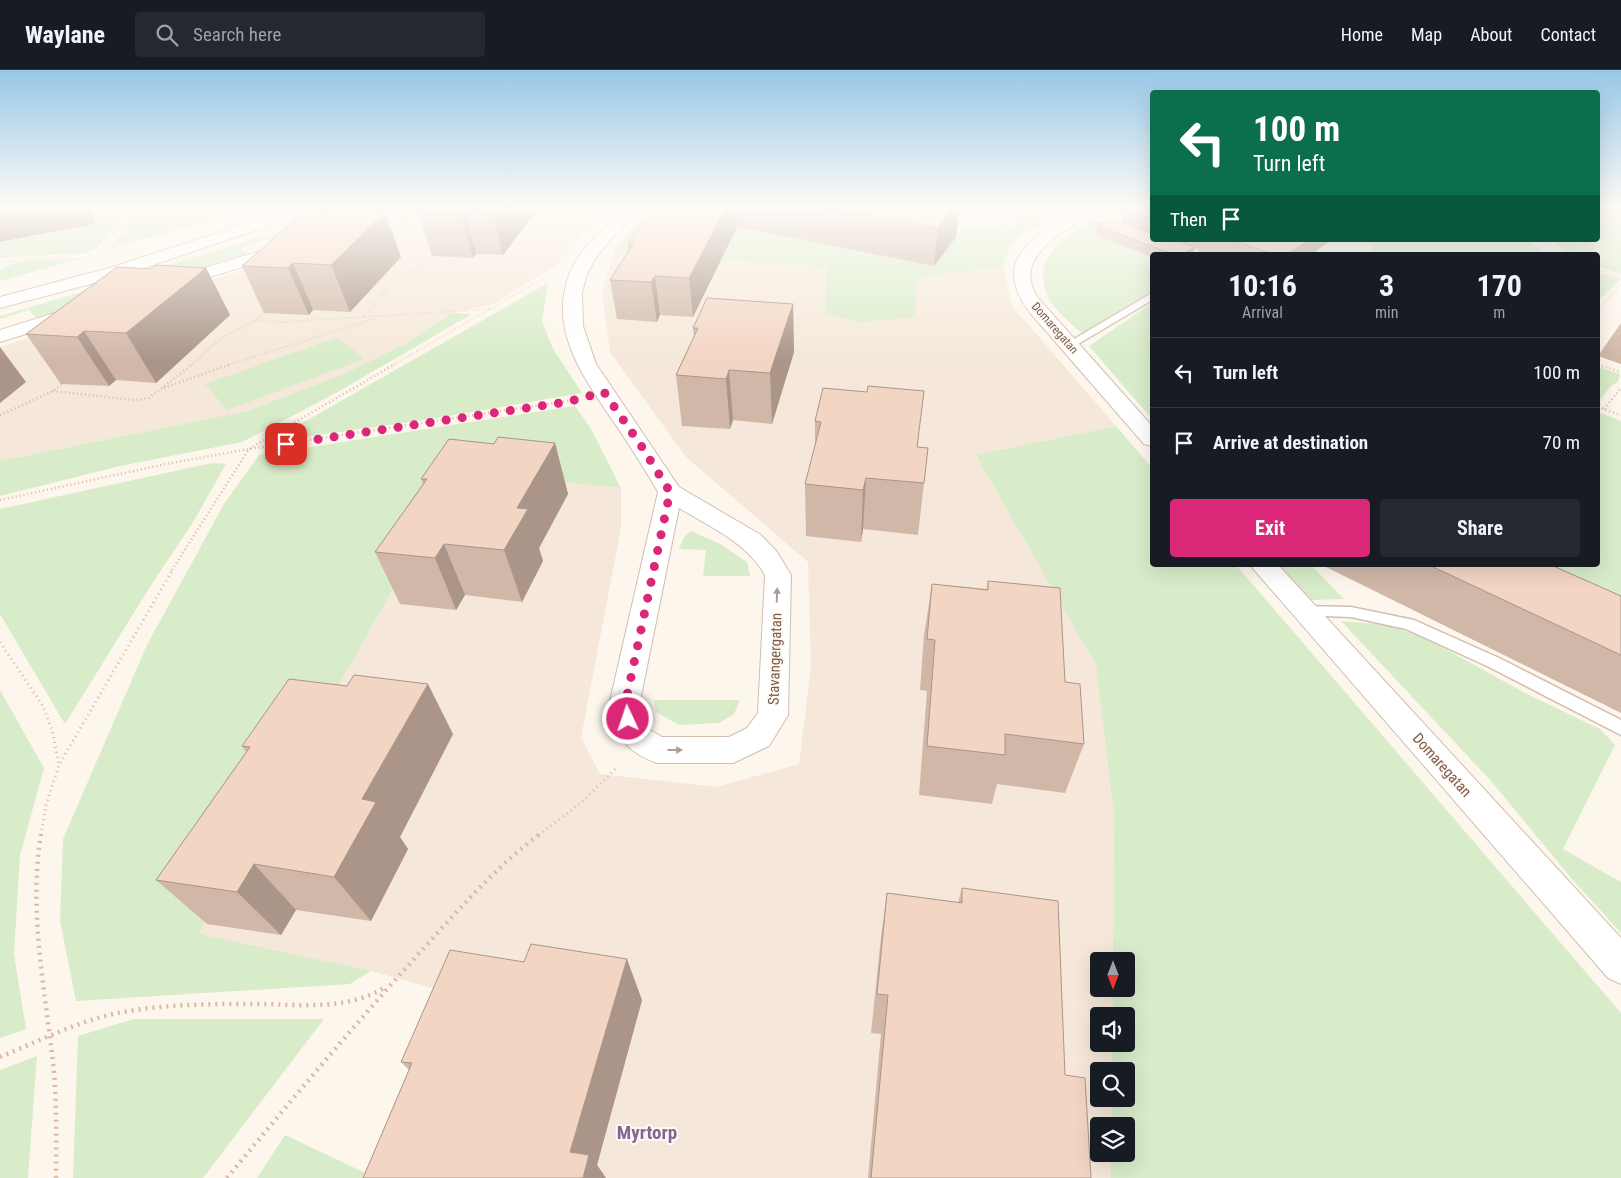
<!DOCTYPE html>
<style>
body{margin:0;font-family:"Roboto Condensed",sans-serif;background:#242831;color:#f1f3f6;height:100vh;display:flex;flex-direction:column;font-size:19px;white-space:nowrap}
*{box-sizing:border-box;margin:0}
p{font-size:16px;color:#9ea1a6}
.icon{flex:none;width:28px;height:28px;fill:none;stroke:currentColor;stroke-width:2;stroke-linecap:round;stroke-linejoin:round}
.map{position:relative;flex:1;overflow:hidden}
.details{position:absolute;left:1150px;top:182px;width:450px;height:315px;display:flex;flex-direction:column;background:#171b24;border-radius:5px;box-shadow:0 5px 20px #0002}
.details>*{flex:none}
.banner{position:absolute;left:1150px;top:20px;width:450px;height:152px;border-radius:5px;box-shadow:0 5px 20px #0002;background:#0b6e4f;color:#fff;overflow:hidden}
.needle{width:32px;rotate:180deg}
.controls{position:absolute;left:1090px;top:882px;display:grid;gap:10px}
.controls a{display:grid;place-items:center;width:45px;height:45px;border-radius:5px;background:#171b24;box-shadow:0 5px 20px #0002;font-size:25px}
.pin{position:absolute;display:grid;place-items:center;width:42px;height:42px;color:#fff;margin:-21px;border-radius:10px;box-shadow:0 2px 8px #0006}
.me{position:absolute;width:55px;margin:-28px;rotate:357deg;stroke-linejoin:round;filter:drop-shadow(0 0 4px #0008)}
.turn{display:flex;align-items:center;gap:18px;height:105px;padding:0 20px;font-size:22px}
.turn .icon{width:65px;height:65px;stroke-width:2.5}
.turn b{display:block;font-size:35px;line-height:42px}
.then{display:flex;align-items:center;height:48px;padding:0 20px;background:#0003;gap:10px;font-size:19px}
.eta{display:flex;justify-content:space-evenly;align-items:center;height:85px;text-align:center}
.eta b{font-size:30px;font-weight:700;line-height:35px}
.button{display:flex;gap:10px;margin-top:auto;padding:10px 20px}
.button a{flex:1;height:58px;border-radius:5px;background:#db2777;color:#fff;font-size:20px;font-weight:700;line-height:58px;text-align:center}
.button a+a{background:#242831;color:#f1f3f6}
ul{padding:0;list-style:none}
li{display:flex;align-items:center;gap:15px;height:70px;padding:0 20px;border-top:1px solid #363941}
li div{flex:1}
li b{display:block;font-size:19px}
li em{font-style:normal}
header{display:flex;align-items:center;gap:30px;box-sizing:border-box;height:70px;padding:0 25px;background:#171b24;border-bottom:1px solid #363941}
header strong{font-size:24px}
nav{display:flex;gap:28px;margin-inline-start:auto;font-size:18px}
.search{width:350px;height:45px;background:#242831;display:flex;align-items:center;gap:12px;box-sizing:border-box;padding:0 18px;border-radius:5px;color:#9ea1a6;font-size:19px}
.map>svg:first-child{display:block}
.residential{fill:#f5e8da}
.green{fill:#d8ecc9}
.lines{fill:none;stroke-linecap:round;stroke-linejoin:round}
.service-casing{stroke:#d1beb0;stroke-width:3}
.minor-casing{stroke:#d1beb0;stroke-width:2}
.tertiary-casing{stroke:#d1beb0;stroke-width:2}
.path-far3{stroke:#d9b8a5;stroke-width:2;stroke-dasharray:0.5 2.5;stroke-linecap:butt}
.path-far2{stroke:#d9b8a5;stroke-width:2.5;stroke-dasharray:1 3;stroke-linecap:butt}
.path-far1{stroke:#d9b8a5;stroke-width:3;stroke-dasharray:1 4;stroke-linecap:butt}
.path{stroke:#d9b8a5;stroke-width:4.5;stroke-dasharray:2 5;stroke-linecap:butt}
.service{fill:#fff;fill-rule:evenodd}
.minor{fill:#fff;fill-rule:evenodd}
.tertiary{fill:#fff;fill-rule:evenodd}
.wall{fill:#d1b7a8}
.shaded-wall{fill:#aa9588}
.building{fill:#f3d5c3;stroke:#aa9588}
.oneway{fill:#af9d94}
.route{stroke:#db2777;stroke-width:9;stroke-dasharray:0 16.2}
.labels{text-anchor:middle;stroke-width:4;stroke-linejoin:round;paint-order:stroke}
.far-street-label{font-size:12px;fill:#7a5c4d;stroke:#fffaf3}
.street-label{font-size:15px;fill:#7a5c4d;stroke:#fffaf3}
.near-neighbourhood-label{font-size:19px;font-weight:bold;fill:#846695;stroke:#fffaf3}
</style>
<header>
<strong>Waylane</strong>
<div class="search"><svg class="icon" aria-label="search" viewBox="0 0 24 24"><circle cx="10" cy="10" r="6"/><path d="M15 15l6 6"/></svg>Search here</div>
<nav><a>Home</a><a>Map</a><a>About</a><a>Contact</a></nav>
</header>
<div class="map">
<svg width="1621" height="1108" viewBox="0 0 1621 1108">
<rect width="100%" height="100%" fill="#fdf6ec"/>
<path class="residential" d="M445 136H598L604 142 554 197 491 235 452 243 405 274 344 304 247 341 0 391V277Z
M614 182 827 197 916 208 1003 196 1012 236 1116 356 976 385 1018 452 1096 594 1114 746 1113 891H1099V919H1113L1112 946H1099V974H1112V1001H1099V1029H1112L1111 1056H1099V1084H1111V1108H397L462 926 371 901 199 865 459 402 621 418V458L581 667 600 704 717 717 799 694 811 597 808 492 686 387 610 282 602 223Z"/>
<path class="green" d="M93 136H133L97 178 85 183 0 188V173L95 154Z
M145 136H262L109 179Z
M367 136H403L373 146 365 140 240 178 247 184 139 216 141 203Z
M1013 136 1032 138 1043 148 1040 154C1021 164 1008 173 1003 196L917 208 915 247 860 252 825 244 827 197 614 182 631 160 656 141 934 196 956 167H959L956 166 965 155 996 160 999 154 1015 157 1025 141 1011 138Z
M1598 136H1621V204L1598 197V185H1567L1553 170H1598Z
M1096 152 1109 158 1096 165 1152 187V221L1082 263C1068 251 1050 237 1045 219 1035 184 1068 162 1096 152Z
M1374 170H1527L1542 180 1544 185H1369Z
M79 188V189L0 211V199L20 191Z
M1598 203 1621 209 1598 231Z
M548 213 542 251 553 279 582 323 432 349 269 372Z
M106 215 126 221 36 248 29 240 0 249V246Z
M1152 233V349L1089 276Z
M452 243 472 244 334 324 242 372 120 396 0 426V391L247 341 344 304 405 274Z
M338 267 364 289 227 340 205 314Z
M1598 297 1620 304 1618 312 1612 315 1598 332Z
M575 336 591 359 621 418 459 402 199 864 371 901 350 914 76 931 60 851 63 769 147 575 224 434 259 385Z
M1598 342 1621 351V546L1511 495H1598Z
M1116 356 1152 398V495H1236L1621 943V1108H1111V1084H1126V1056H1111L1112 1029H1126V1001H1112V974H1126V946H1112L1113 919H1126V891H1113L1114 746 1096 595 976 385Z
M212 393 226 394 192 454 153 512 65 654 0 544V439Z
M691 461 720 474 747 492 750 506H703L706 480 679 479 684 467Z
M1279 495H1311L1344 529 1310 530Z
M1341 551 1387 555 1424 567 1525 623 1600 659 1615 675 1563 779 1621 812V863L1572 809 1491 711Z
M0 620 44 698 20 785 14 884 26 959 0 968Z
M654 630H740L734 644 719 653 679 655 656 642Z
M134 949H324L203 1108H73L78 966Z
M37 986 28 1108H0V1000Z
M285 1065 376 1108H257Z"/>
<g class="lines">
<g class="service-casing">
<path id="service" d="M910 136 963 140 995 136C979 148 927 147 910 136Z
M1083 141 1152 165V170H1155H1149L1080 146 1079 144Z
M1152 223V230L1073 277 1069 278 1064 275Z
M1303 536 1351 537 1414 550 1499 588 1621 650V665L1487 596 1406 559 1351 547 1298 545 1296 541 1298 537Z"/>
</g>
<g class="minor-casing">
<path id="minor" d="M406 136H431L428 139 357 162H345L343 159 345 156Z
M628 136H645L609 171 595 189 587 204 582 222 583 256 596 294 679 417 761 465 777 482 791 505 788 645 769 676 733 693H657C624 681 615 665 610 631L658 422C646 401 633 381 620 361 589 315 547 264 569 205 580 177 606 156 628 136ZM679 438C710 457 746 472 765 505L758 643 747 658 729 667H662L648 659 643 649 640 631Z
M1037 136H1061L1076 141 1086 136H1107C1100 145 1085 149 1076 154 1049 169 1014 195 1039 229L1152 356V376L1144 374 1032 245C995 199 1020 173 1064 148L1040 139Z
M283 174 289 175 291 179 289 183 174 218 168 217 165 213 168 209Z
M77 236 84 238 86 242 84 246 0 272V260Z
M1250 495H1278L1621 868V914L1608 908Z"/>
</g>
<g class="tertiary-casing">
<path id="tertiary" d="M302 136H328L325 139 271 155 121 206 0 238V227L109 198Z"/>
</g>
<path class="path-far3" d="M1543 170 1553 185
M103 177 139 136
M1193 182 1202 185
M1354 185 1367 170
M0 192 65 186
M1598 200 1621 207
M1598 240 1621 215
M364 247 392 213 419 198 437 183
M257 250 268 240
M191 295 221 268 257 250 282 252 490 239
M227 295 374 249
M393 295 545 207"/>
<path class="path-far2" d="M1598 295 1621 302
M164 318 231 294
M53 321 134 330 149 328 193 294
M1598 337 1621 345
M1604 339 1621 318
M0 345 53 321 65 311
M0 430 166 394 249 379 574 330
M172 500 249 379 395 294"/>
<path class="path-far1" d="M0 572 43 636 52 660 59 694
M41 765 46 735 59 695 173 499
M539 765 583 731 618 696"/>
<path class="path" d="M41 764C28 842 46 924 54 1002 57 1038 56 1072 56 1108
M0 987C42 970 83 948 129 941 170 934 212 934 254 934 300 934 347 942 387 916
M227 1108C288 1034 350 960 414 889 454 845 493 799 540 764"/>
<use href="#service" class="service"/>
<use href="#minor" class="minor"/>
<use href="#tertiary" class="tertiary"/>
</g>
<path class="wall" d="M423 136H535L536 141 503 185 476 184 473 188 432 186 418 141Z
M653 136H959L956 167 934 196 737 157 693 247 660 245 657 252 617 249 610 210 629 180 628 174Z
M1125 136H1152V170H1332L1310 185H1202L1198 184 1199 180 1194 178 1192 185H1152V187L1095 165 1097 156 1121 152Z
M401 187 350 242 313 240 309 245 264 243 242 196Z
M206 198 230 245 156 313 116 310 109 316 61 314 26 264 151 199Z
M793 234 794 282 772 354 733 350 730 359 682 356 676 305 694 267 693 258Z
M1621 253V294L1598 286Z
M823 318 918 377 924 413 918 465 863 459 861 472 806 466 805 414 815 377V351Z
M555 373 568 424 539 478 543 491 522 532 465 525 456 540 400 534 375 482 423 414 421 409 494 374Z
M1322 495H1551L1621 526V643Z
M988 511 1065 612 1084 674 1065 723 997 714 992 734 919 725 927 621 920 620 924 565 932 514 987 519Z
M453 664 400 767 408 779 371 851 296 840 281 865 207 854 156 810 246 682 242 676Z
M962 818 1065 1005 1091 1108H868L881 964 871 963 881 867 887 823 958 833Z
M642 930 597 1095 606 1108H363L409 1000 401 992Z"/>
<path class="shaded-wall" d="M34 136H93L95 154 0 172V142Z
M495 136H535L536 141 503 185 492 140Z
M727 136H736L737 157 693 247 689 208Z
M956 136H959L956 167 934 196 938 158Z
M464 139 476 184 473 188 461 143Z
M385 142 401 187 350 242 331 195Z
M1309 170H1332L1310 185H1286Z
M1195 177 1192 185H1180Z
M293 193 313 240 309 245 288 198Z
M206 198 230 245 156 313 126 263Z
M655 206 660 245 657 252 651 212Z
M793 234 794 282 772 354 770 303Z
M84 261 116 310 109 316 77 267Z
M0 277 26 312 0 333Z
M729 300 733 350 730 359 726 309Z
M555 373 568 424 539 478 543 491 522 532 504 480 517 438Z
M866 408 863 459 861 472 863 420Z
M444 474 465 525 456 540 435 488Z
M428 614 453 664 400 767 408 779 371 851 334 807 362 729Z
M254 794 296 840 281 865 237 822Z
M627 889 642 930 597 1095 606 1108H583L570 1082Z"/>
<path class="building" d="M0 136H34L0 142Z
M423 136H495L492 140 464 139 461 143 418 141Z
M653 136H727L689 208 655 206 651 212 610 210 633 174H628Z
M819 136H956L938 158Z
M1145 136H1152V139Z
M339 140 385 142 331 195 293 193 288 198 242 196 305 141 336 143Z
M1111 149 1152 163V170H1174L1195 177 1180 185H1176L1097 156Z
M1232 170H1309L1286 185H1276Z
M156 195 206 198 126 263 84 261 77 267 26 264 117 197 151 199Z
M707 228 793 234 770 303 729 300 726 309 676 305 698 258H693Z
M868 316 924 321 917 377 928 378 924 413 866 408 863 420 805 414 821 352 815 351 823 318 867 322Z
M498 367 555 373 517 438 528 439 504 480 444 474 435 488 375 482 427 409H421L449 369 494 374Z
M1429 495H1551L1621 526V585Z
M988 511 1060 518 1065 612 1080 614 1084 674 1005 664V685L927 676 935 570 927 569 932 514 988 520Z
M354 605 428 614 362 729 376 732 334 807 254 794 237 822 156 810 250 677 242 676 289 609 347 616Z
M962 818 1058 831 1065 1005 1085 1008 1091 1108H871L888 925 877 924 887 823 962 833Z
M531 874 627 889 570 1082 589 1085 583 1108H363L412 993 401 992 450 880 524 892Z"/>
<defs><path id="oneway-solid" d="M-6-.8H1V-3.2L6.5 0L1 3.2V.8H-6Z" transform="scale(1.25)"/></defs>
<g class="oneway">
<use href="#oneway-solid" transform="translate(777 525) rotate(-88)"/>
<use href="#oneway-solid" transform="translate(675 680)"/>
</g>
<linearGradient id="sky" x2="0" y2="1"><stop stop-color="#97c7e8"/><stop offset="0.47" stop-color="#fefbf6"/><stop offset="1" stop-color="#fefbf6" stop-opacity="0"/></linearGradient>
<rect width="1621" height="291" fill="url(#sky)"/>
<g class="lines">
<path class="route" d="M286 374 567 332 604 322 642 377 670 422 626 631 628 649"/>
</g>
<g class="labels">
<g class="far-street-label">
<text transform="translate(1055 258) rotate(49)" y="4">Domaregatan</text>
</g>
<g class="street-label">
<text transform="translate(775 589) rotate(-88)" y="5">Stavangergatan</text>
<text transform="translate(1442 695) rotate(48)" y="5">Domaregatan</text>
</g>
<g class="near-neighbourhood-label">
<text x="647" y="1069">Myrtorp</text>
</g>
</g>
</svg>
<div class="controls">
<a><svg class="needle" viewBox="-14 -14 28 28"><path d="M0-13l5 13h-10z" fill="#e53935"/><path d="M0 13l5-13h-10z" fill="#9ea1a6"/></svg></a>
<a><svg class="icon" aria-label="sound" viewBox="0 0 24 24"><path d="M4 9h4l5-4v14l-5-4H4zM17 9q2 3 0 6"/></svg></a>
<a><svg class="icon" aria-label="search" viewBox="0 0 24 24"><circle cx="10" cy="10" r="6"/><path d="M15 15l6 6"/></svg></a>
<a><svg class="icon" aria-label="layers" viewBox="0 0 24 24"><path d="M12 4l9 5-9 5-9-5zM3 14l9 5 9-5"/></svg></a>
</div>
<div class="pin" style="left:286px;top:374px;background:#d93025"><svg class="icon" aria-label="arrive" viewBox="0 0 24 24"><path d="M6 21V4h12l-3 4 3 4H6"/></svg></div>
<svg class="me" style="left:628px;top:649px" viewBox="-20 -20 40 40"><circle r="17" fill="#db2777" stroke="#fff" stroke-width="3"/><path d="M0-11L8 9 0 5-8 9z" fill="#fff"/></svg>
<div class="banner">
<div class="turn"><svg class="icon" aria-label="left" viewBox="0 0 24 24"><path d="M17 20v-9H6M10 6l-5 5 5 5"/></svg><div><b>100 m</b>Turn left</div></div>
<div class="then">Then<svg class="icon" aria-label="arrive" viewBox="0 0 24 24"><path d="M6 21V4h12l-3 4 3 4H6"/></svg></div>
</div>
<section class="details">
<div class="eta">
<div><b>10:16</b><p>Arrival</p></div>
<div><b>3</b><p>min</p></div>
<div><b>170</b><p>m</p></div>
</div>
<ul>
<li><svg class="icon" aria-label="left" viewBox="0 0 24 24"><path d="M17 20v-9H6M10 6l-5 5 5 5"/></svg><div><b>Turn left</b></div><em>100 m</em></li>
<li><svg class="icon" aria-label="arrive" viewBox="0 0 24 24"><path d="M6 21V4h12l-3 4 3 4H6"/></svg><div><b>Arrive at destination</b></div><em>70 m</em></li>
</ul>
<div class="button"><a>Exit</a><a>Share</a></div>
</section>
</div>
